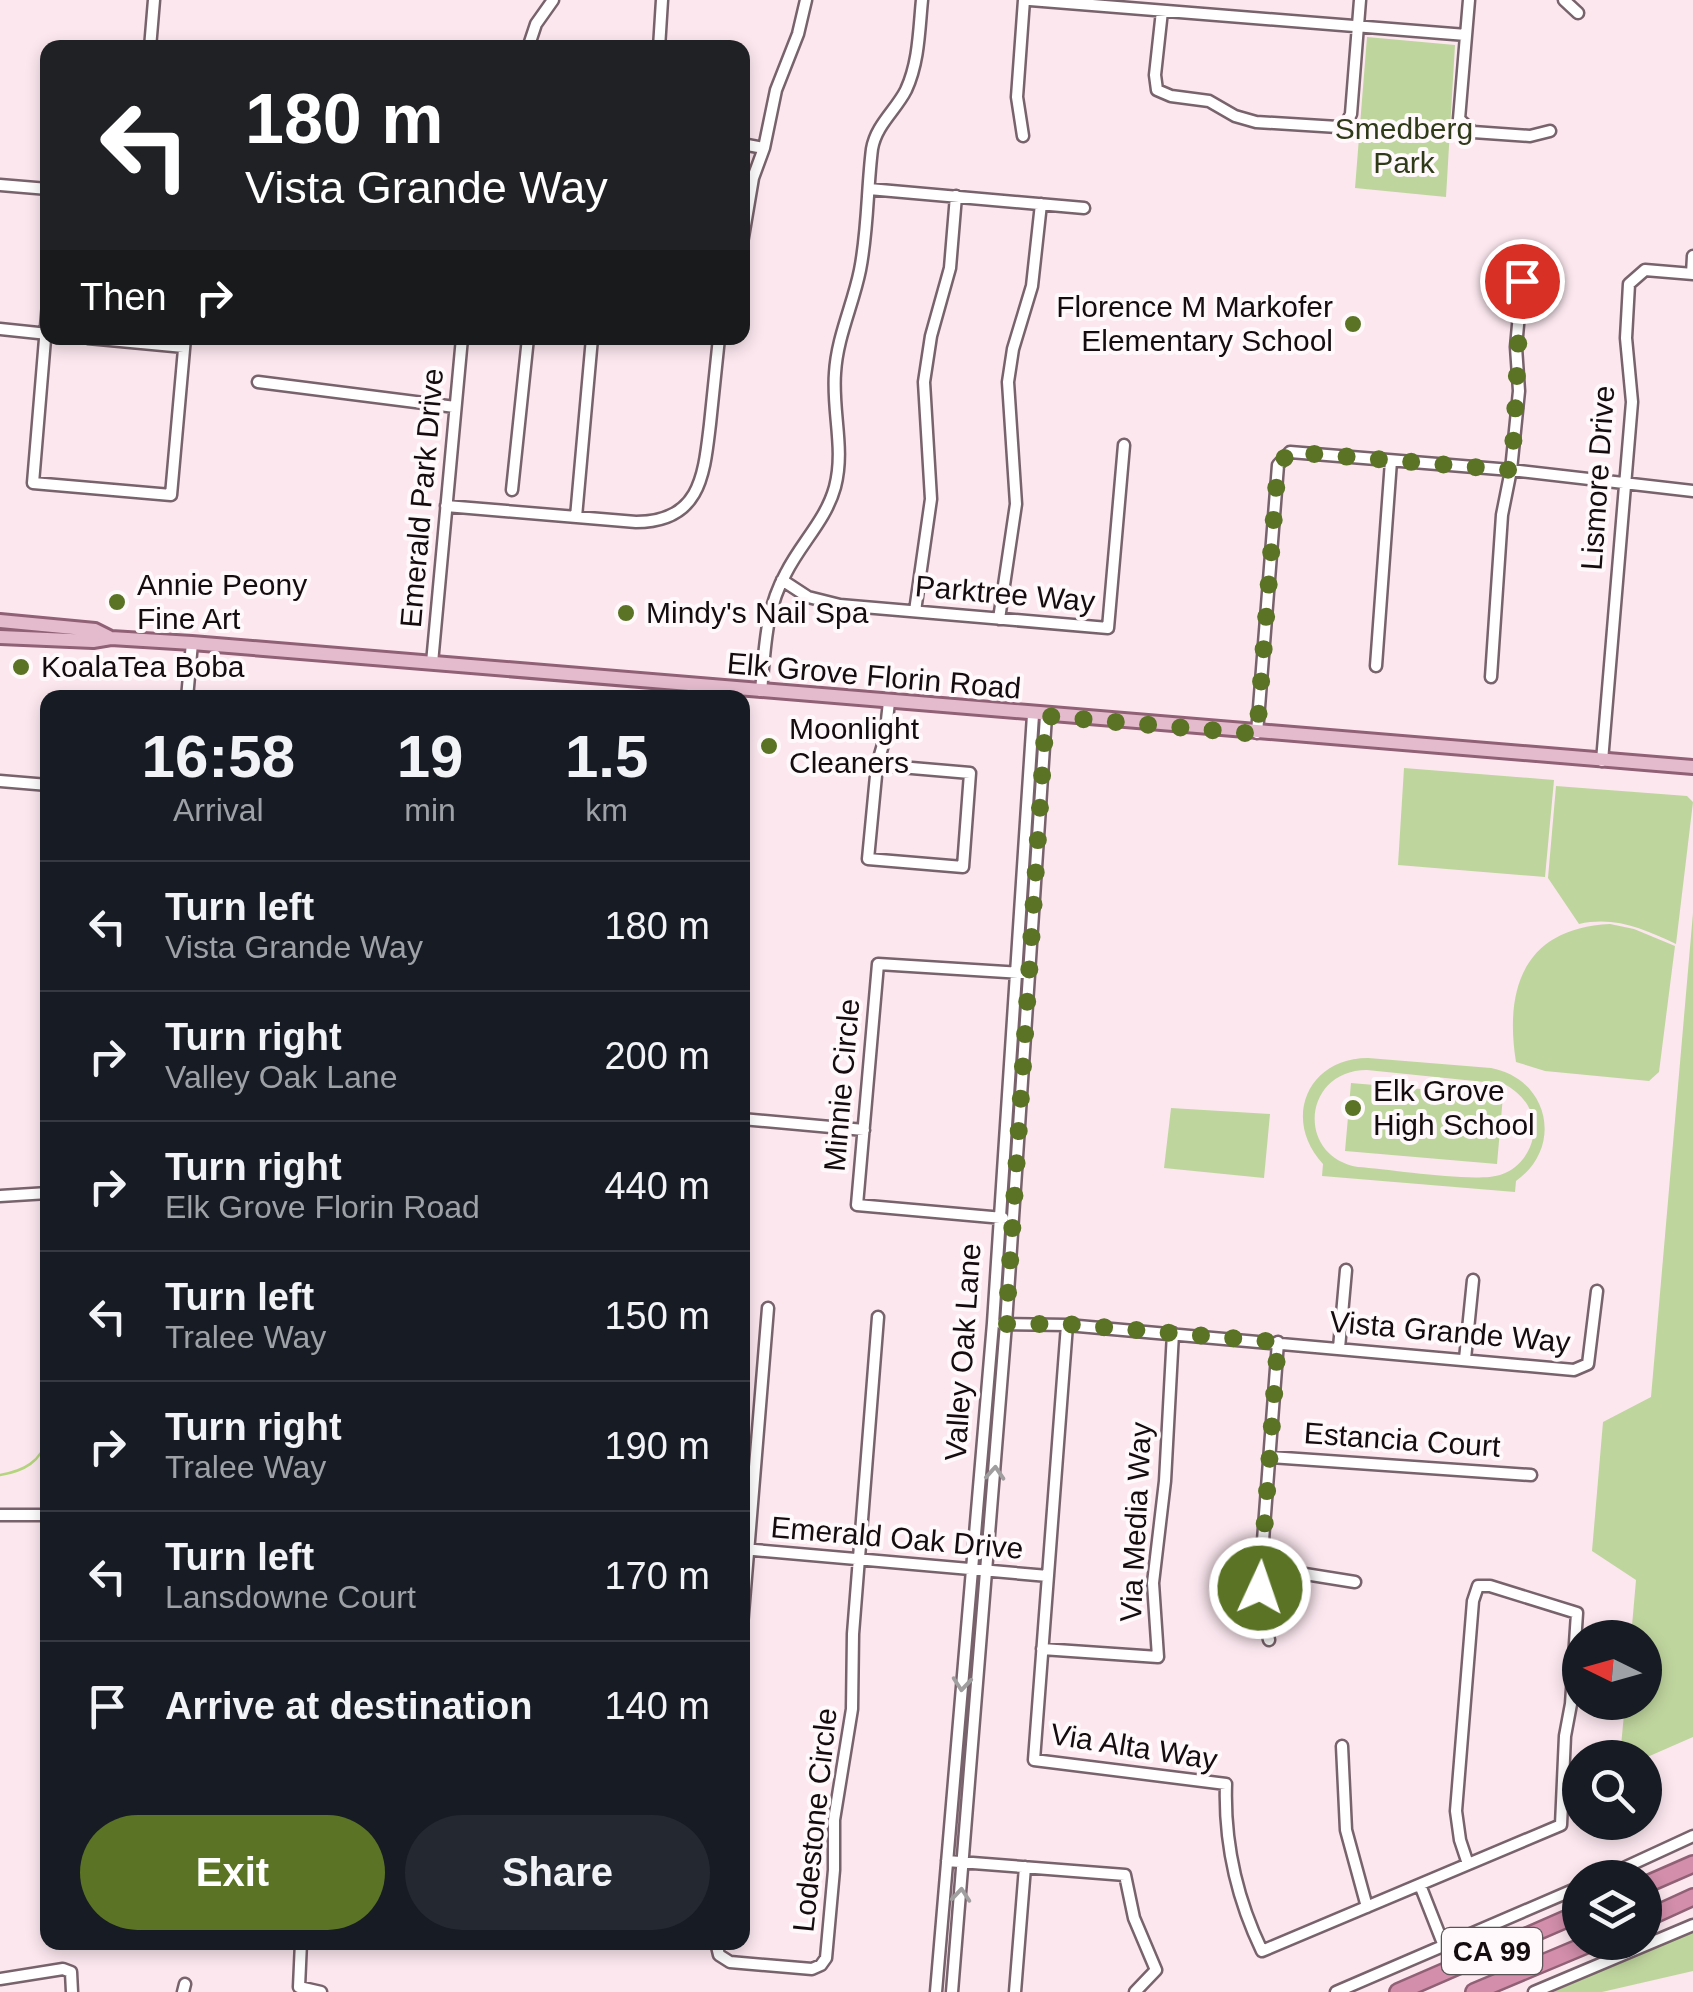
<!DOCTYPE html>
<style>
body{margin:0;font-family:Helvetica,sans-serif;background:#242831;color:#f1f3f6;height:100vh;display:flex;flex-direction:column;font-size:38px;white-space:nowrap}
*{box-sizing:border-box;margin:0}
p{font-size:32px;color:#9ea1a6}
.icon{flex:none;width:55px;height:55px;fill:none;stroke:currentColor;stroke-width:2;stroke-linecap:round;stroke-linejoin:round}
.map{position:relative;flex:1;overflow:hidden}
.details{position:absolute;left:40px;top:690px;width:710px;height:1260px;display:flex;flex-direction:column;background:#171b24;border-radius:20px;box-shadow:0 5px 15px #0003}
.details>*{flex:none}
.guide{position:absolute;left:40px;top:40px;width:710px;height:305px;border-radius:20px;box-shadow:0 5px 15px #0003;background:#202124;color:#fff;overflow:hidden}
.needle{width:65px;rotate:275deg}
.fabs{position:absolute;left:1562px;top:1620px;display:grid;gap:20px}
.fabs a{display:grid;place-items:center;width:100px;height:100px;border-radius:50%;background:#171b24;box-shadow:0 5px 15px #0003;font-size:50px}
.pin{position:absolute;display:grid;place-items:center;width:85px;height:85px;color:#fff;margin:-42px;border:5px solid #fff;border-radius:50%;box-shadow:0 2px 10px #0007}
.me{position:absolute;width:110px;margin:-55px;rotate:3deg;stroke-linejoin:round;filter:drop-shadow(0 0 8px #0008)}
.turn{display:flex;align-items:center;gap:35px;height:210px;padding:0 40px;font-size:45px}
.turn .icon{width:130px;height:130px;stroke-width:2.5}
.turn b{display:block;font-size:70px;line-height:85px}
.then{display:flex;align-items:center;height:95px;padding:0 40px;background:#0003;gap:20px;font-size:38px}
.eta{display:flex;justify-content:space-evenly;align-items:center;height:170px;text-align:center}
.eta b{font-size:60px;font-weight:800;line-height:70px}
.primary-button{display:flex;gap:20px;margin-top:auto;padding:20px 40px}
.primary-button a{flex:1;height:115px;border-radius:60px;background:#5a7325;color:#fff;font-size:40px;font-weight:800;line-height:115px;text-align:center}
.primary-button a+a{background:#242831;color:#f1f3f6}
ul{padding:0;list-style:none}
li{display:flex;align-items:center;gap:30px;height:130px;padding:0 40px;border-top:2px solid #363941}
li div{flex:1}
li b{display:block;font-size:38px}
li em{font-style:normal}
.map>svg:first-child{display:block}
.green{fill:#bfd59e;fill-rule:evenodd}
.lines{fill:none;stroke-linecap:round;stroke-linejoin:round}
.stream{stroke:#b4d47e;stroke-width:2.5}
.minor-casing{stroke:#78626b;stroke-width:15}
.major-casing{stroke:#906074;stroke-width:18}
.highway-casing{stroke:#906074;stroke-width:20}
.minor{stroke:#fff;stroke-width:10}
.major{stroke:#e4bbcd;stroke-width:12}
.highway{stroke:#d28eab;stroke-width:15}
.oneway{stroke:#a19e9f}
.route{stroke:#5a7325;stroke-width:18;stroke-dasharray:0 32.4}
.poi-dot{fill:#5a7325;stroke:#fff9fb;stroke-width:4}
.labels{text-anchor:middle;stroke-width:8;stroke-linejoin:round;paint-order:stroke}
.shield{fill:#fff9fb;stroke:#5a5356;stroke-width:2.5}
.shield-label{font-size:28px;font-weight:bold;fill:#140c0f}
.park-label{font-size:30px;fill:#2f3b18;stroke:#fff9fb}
.poi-label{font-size:30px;fill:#140c0f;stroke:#fff9fb;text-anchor:start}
.street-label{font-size:30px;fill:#140c0f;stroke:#fff9fb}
</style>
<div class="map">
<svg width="1693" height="1992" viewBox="0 0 1693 1992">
<rect width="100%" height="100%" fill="#fce7ef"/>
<path class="green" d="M1367 37 1455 45 1446 197 1355 188Z
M1404 768 1554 780 1545 877 1398 865Z
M1556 786 1687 796 1693 802 1676 944C1644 929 1615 916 1579 924L1548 878Z
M1693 913V1737L1645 1758 1620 1757 1625 1703 1645 1702V1638L1631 1637 1636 1580 1592 1551 1603 1422 1651 1397Z
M1610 924 1634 929 1675 946 1659 1072 1649 1081 1545 1071 1516 1062C1504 987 1525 928 1610 924Z
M1368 1058 1491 1068C1549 1079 1564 1147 1516 1181L1515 1192 1322 1176 1323 1164C1282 1120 1307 1058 1368 1058ZM1367 1070 1504 1084C1521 1093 1533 1107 1534 1127 1534 1149 1520 1169 1500 1175 1474 1183 1389 1169 1358 1167 1295 1156 1303 1070 1367 1070Z
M1351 1083 1503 1096 1497 1164 1345 1151Z
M1171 1108 1270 1114 1264 1178 1164 1168Z
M1693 1931V1971L1602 1992H1553Z"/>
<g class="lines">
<path class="stream" d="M0 1475C24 1471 41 1462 48 1437"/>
<g class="minor-casing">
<path id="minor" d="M1030 0 1466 35
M1469 0 1459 119 1473 132 1530 136 1550 131
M1564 0 1578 13
M1162 11 1155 75 1157 90 1171 96 1209 101 1235 116 1256 122 1338 127 1347 122 1351 114 1360 0
M150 48 154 0
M528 48 536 24 553 0
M659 48 662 0
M1023 136 1017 97 1024 0
M742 144 764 148
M0 185 48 189
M869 189 1084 208
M742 243 753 178 764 148 776 90 798 34 806 0
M1692 274 1693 256
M48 303 33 483 171 495 185 338
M0 329 48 334
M88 338 184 347
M258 382 455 407
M512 490 528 338
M446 506 636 522C701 522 704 474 710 424 713 395 716 366 719 338
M576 517 592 338
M782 580 808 597 840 605 1108 628 1124 445
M915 611 931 499 924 382 931 336 950 268 956 196
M999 619 1016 504 1008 382 1013 349 1032 286 1041 204
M432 663 462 338
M1376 666 1391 461
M1491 677 1502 515 1511 470 1519 391 1516 347 1522 281
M761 691C765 650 765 610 786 573 801 543 826 520 835 487 845 449 832 412 835 373 837 337 853 305 860 270 868 230 867 189 872 149 876 125 896 110 906 90 919 62 919 30 922 0
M187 698 192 643
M1257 733 1278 465 1290 452 1511 470 1693 491
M1602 761 1632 402 1626 338 1629 284 1645 270 1693 274
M877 765 970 773 963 867 868 859Z
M877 765 885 738 889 702
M0 781 48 785
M742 1119 864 1130
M0 1196 48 1193
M1003 1218 857 1205 878 964 1022 973
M1002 1324 1067 1325 1574 1370 1588 1364 1597 1291
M1067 1325 1034 1760 1226 1784C1224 1843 1236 1897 1262 1951L1561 1825 1565 1736 1571 1704 1577 1613 1490 1586H1478L1473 1601 1456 1811 1460 1840 1468 1864
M1339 1348 1346 1270
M1465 1359 1473 1280
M1269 1457 1531 1475
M0 1515H48
M743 1549 1048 1576
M1261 1567 1355 1582
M742 1626 768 1308
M1269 1640 1262 1608 1261 1567 1278 1342
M1042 1649 1158 1657 1153 1583 1165 1481 1173 1333
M1342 1746 1346 1830 1367 1907
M947 1861 1125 1875 1134 1918 1156 1970 1135 1992
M1602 1878 1693 1836
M1420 1885 1444 1946
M301 1942 299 1987 321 1992
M716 1942 719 1955 730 1962 812 1969 821 1965 826 1958 834 1870V1820L852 1709 853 1634 878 1317
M0 1979 63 1969 71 1972 72 1992
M183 1992 185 1984
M936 1992 993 1323 1033 715
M952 1992 1006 1324 1046 716
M1015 1992 1025 1867
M1336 1992 1580 1887
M1534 1992 1693 1925"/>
</g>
<g class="major-casing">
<path id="major" d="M0 621 95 630 109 637
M0 637 93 641 111 638 192 643 1693 767"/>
</g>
<g class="highway-casing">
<path id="highway" d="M1645 1885 1693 1864
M1645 1919 1693 1897
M1398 1992 1580 1913
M1474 1992 1593 1942"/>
</g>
<use href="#minor" class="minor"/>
<use href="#major" class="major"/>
<use href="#highway" class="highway"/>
</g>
<defs><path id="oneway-chevron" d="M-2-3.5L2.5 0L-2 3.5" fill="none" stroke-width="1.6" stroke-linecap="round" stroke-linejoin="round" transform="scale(2.5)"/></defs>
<g class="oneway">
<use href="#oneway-chevron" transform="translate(995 1473) rotate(-86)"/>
<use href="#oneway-chevron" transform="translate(962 1684) rotate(95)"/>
<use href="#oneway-chevron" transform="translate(961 1895) rotate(-85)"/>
</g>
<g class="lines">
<path class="route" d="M1260 1588 1278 1342 1067 1324H1006L1046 716 1257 734 1278 465 1290 452 1511 470C1517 407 1517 344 1522 281"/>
</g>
<g class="poi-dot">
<circle cx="1353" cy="324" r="10"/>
<circle cx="117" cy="602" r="10"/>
<circle cx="626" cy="613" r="10"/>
<circle cx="21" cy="667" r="10"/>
<circle cx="769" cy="746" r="10"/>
<circle cx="1353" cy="1108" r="10"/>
</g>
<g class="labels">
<rect class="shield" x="1442" y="1928" width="100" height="46" rx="8"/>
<g class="shield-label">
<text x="1492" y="1961">CA 99</text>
</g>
<g class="park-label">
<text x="1404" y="139">Smedberg<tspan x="1404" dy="34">Park</tspan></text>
</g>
<g class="poi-label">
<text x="1333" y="317" text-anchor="end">Florence M Markofer<tspan x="1333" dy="34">Elementary School</tspan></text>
<text x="137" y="595">Annie Peony<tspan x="137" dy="34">Fine Art</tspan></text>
<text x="646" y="623">Mindy's Nail Spa</text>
<text x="41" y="677">KoalaTea Boba</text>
<text x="789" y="739">Moonlight<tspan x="789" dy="34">Cleaners</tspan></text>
<text x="1373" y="1101">Elk Grove<tspan x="1373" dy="34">High School</tspan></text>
</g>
<g class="street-label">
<text transform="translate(1598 478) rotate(-86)" y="10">Lismore Drive</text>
<text transform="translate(422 498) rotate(-85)" y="10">Emerald Park Drive</text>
<text transform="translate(1005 594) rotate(5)" y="10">Parktree Way</text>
<text transform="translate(874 676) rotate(5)" y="10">Elk Grove Florin Road</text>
<text transform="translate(842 1085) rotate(-85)" y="10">Minnie Circle</text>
<text transform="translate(1450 1332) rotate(5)" y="10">Vista Grande Way</text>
<text transform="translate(963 1352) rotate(-86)" y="10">Valley Oak Lane</text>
<text transform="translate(1402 1440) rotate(4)" y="10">Estancia Court</text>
<text transform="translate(1136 1522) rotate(-87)" y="10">Via Media Way</text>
<text transform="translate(897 1538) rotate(5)" y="10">Emerald Oak Drive</text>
<text transform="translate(1134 1747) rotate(9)" y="10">Via Alta Way</text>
<text transform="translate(815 1820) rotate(-84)" y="10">Lodestone Circle</text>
</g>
</g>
</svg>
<div class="fabs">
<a><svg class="needle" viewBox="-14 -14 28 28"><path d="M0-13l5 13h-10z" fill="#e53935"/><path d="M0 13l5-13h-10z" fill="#9ea1a6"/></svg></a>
<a><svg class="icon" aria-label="search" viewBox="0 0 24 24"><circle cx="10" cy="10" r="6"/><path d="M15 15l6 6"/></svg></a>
<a><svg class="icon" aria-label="layers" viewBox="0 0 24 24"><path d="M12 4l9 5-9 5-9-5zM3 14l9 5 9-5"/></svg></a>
</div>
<div class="pin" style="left:1522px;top:281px;background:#d93025"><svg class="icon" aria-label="arrive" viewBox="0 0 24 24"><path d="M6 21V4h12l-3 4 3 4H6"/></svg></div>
<svg class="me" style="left:1260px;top:1588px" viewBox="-20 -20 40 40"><circle r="17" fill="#5a7325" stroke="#fff" stroke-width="3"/><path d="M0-11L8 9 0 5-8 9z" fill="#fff"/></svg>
<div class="guide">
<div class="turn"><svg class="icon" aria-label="left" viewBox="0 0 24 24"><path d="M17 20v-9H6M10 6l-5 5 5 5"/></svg><div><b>180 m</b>Vista Grande Way</div></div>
<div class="then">Then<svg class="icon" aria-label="right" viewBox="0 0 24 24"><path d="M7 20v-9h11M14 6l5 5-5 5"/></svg></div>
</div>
<section class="details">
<div class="eta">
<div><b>16:58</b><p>Arrival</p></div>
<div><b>19</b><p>min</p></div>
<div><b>1.5</b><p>km</p></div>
</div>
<ul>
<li><svg class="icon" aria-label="left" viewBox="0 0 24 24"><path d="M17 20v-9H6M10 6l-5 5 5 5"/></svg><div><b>Turn left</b><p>Vista Grande Way</p></div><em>180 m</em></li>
<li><svg class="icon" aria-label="right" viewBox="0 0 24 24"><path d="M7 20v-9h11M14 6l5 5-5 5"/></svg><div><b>Turn right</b><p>Valley Oak Lane</p></div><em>200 m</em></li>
<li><svg class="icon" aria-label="right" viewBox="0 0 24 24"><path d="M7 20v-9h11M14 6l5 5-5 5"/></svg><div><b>Turn right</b><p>Elk Grove Florin Road</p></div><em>440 m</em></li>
<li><svg class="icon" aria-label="left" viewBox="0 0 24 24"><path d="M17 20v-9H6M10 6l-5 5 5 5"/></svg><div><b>Turn left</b><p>Tralee Way</p></div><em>150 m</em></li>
<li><svg class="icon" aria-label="right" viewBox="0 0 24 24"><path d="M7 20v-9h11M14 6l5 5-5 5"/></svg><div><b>Turn right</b><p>Tralee Way</p></div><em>190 m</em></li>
<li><svg class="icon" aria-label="left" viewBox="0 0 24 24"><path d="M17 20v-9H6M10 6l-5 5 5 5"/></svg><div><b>Turn left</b><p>Lansdowne Court</p></div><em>170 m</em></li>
<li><svg class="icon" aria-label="arrive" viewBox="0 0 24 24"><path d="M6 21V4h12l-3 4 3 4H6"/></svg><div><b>Arrive at destination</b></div><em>140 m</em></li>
</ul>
<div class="primary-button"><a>Exit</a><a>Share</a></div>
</section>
</div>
